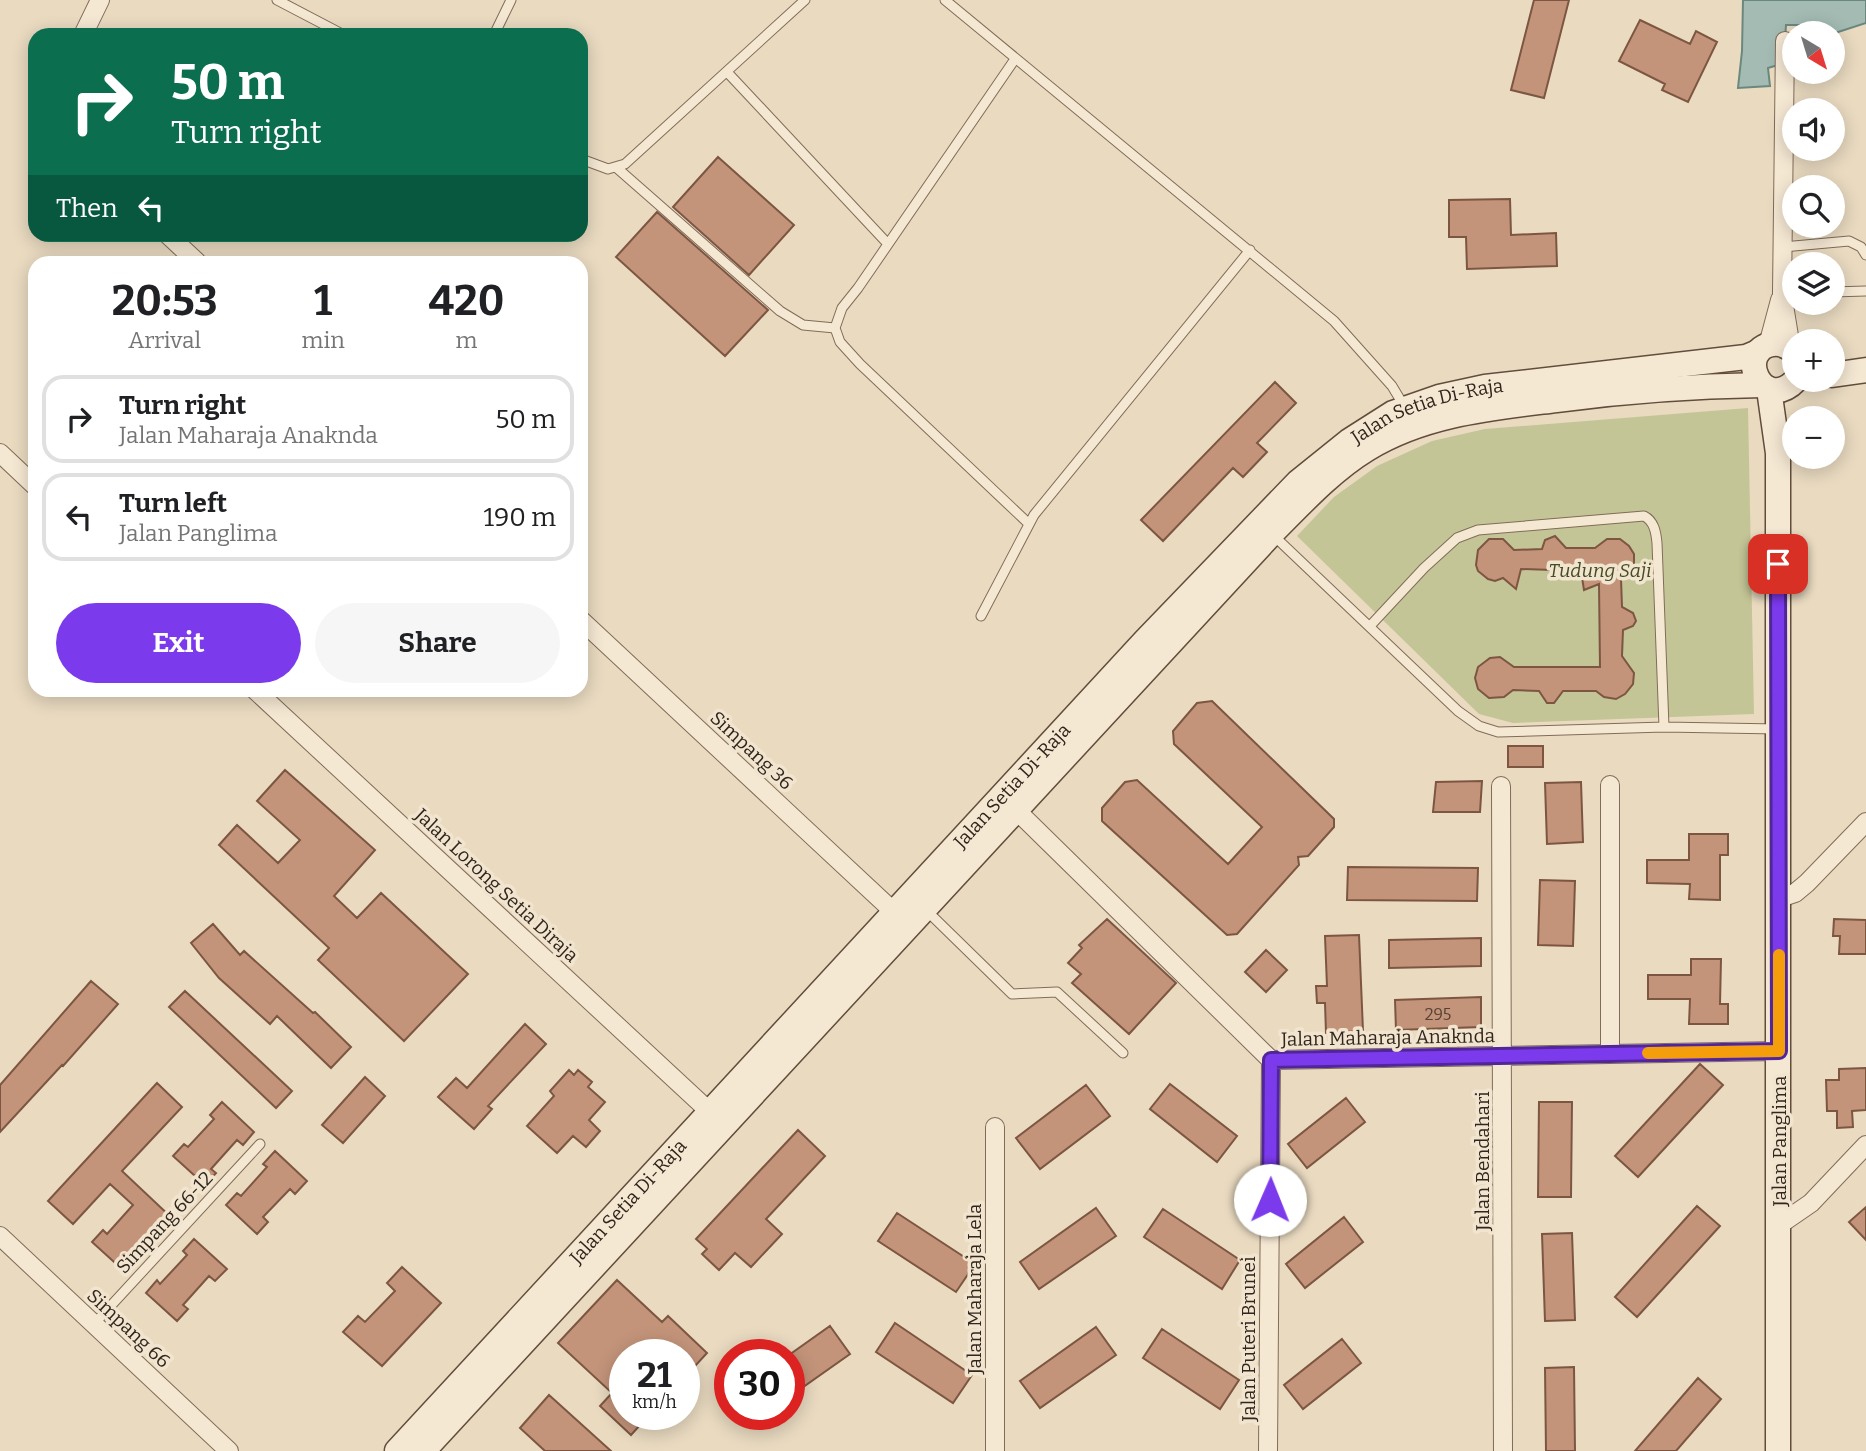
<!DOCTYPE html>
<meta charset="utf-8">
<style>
body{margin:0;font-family:Bitter,serif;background:#f6f6f6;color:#202124;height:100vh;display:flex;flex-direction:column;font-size:26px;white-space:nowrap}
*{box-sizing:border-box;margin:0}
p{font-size:23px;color:#757577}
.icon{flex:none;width:38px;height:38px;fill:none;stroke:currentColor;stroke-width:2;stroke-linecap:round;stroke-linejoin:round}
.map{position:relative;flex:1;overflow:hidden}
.details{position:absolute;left:28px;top:256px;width:560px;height:441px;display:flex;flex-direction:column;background:#fff;border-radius:21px;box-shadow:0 4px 18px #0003}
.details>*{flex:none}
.guide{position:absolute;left:28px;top:28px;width:560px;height:214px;border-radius:21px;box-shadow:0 4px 18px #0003;background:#0b6e4f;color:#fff;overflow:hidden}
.needle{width:46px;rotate:142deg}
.buttons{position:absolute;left:1782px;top:21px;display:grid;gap:14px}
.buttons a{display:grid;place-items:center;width:63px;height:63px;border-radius:50%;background:#fff;box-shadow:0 4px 18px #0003;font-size:35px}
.speed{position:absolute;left:609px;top:1339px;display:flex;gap:14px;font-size:35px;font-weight:700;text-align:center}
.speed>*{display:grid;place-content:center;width:91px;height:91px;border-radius:50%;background:#fff;box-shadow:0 4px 18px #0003;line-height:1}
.speed small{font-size:18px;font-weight:400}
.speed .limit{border:10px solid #d22;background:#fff;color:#111}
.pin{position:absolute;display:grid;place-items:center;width:60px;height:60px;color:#fff;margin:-30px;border-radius:14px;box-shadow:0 4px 10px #0006}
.me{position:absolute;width:77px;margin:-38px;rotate:1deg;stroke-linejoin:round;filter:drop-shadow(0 0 5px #0008)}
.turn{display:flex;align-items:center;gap:24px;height:147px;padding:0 28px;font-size:32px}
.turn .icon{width:91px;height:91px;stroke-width:2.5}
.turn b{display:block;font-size:49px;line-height:60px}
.then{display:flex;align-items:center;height:66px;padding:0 28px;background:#0003;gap:14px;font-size:26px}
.eta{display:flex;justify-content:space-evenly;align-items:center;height:119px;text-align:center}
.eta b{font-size:42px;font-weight:700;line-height:49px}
.primary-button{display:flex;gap:14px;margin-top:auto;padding:14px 28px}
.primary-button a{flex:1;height:80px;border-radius:42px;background:#7c3aed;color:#fff;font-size:28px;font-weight:700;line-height:80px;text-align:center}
.primary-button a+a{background:#f6f6f6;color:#202124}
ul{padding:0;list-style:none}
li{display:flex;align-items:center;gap:21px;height:88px;margin:0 14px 10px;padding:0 14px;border:4px solid #e0e0e0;border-radius:21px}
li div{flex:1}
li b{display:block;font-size:26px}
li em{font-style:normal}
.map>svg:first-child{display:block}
.green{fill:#c3c596}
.water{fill:#a3bbb3;stroke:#6b887f;stroke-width:2}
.building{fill:#c3947a;stroke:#7d5642;stroke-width:2}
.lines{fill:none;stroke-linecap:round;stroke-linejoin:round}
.lane-casing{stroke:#806c5a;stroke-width:11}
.street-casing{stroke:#806c5a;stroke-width:20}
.secondary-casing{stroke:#624d3d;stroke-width:27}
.lane{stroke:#f5e8d3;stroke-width:9}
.street{stroke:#f5e8d3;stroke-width:18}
.secondary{stroke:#f5e8d3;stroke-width:24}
.route-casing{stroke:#51269a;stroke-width:18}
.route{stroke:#7c3aed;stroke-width:12}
.slow{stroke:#f59e0b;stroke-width:12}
.labels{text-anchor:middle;stroke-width:7;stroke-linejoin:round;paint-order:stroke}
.number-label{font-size:16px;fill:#564134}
.street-label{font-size:19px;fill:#31251d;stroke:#f1e5cf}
.park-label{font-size:19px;font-style:italic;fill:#454c25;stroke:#f1e5cf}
</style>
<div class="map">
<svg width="1866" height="1451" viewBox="0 0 1866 1451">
<rect width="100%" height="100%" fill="#e9dac0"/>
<path class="green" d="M1748 408 1754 714 1513 723 1479 714 1297 536 1334 497 1377 466 1432 441 1485 429Z"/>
<path class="water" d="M1743 0H1866V23L1832 34 1799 33V25H1786L1785 41 1778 65 1768 68 1770 86 1738 88 1742 51Z"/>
<path class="building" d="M1534 0H1569L1544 98 1511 90Z
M1640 20 1690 44 1696 31 1717 42 1688 102 1662 90 1665 84 1619 61Z
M718 157 794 225 749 275 673 207Z
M1510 199 1511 235 1556 233 1557 266 1467 269 1466 237H1449V200Z
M657 212 768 310 725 356 616 257Z
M1275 382 1296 403 1257 443 1267 452 1243 477 1233 468 1163 541 1141 520Z
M1555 536 1566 548H1595L1607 539H1620L1629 546 1634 554V566L1621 579 1622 607 1633 613 1636 621 1633 626 1623 630 1622 656 1634 673 1633 684 1625 694 1616 699 1604 697 1596 691H1563L1554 703H1547L1539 691 1513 690 1504 697 1489 698 1478 689 1475 678 1478 667 1490 658 1500 657 1514 667H1600L1599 584 1584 590 1581 571 1521 569 1516 589 1503 578 1495 581 1488 579 1478 571 1476 565 1478 550 1489 539H1503L1514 550 1542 549 1545 540Z
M1212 701 1334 819V827L1308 856 1298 857 1299 865 1237 934 1227 935 1102 821V808L1125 782 1137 780 1228 864 1262 827 1174 744 1173 731 1197 703Z
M1508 746H1543V767H1508Z
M285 770 375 850 334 896 357 918 381 893 468 974 404 1041 318 960 329 948 219 845 237 825 278 863 300 840 257 801Z
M1482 781 1480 812H1433L1436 782Z
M1581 782 1583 842 1547 844 1545 783Z
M1689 834H1728V855H1720V900L1689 899 1690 884 1647 883V860H1689Z
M1348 867 1478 868 1477 901 1347 900Z
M1540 880 1575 881 1573 946 1538 945Z
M1107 919 1176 983 1129 1034 1072 983 1081 974 1068 963 1082 948 1079 945Z
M1834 919 1866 920V954H1839L1840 936H1833Z
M213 924 240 955 244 951 313 1013 315 1012 351 1047 331 1068 277 1016 270 1024 219 978 191 943Z
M1359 935 1363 1031 1326 1033 1325 1003H1317L1316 986H1327L1325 936Z
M1481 938V966L1389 968V940Z
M1266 950 1287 970 1266 992 1245 972Z
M1691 959H1721L1720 1004H1728V1024H1689L1690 999H1648V975H1691Z
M91 981 118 1004 63 1066 62 1065 0 1132V1085Z
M185 991 292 1091 276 1108 169 1007Z
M1481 997V1027L1396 1030 1395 1000Z
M525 1024 546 1044 488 1106 492 1109 474 1129 438 1097 456 1078 467 1088Z
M1700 1064 1723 1085 1638 1177 1615 1156Z
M1866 1068V1110L1852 1111 1853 1127 1837 1128V1111H1827L1826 1080H1839V1069Z
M569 1070 574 1075 578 1070 592 1082 588 1087 605 1102 589 1120 600 1131 586 1147 573 1136 557 1153 527 1126 554 1096 550 1091Z
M365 1077 385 1096 343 1143 322 1125Z
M157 1083 182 1107 122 1171 173 1219 162 1231 156 1226 129 1255 135 1259 124 1271 92 1242 103 1230 107 1234 133 1205 110 1184 73 1224 48 1201Z
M1170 1084 1237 1136 1217 1162 1150 1109Z
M1086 1085 1110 1116 1040 1169 1016 1138Z
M1346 1098 1365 1122 1307 1168 1288 1144Z
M222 1102 254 1132 243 1145 237 1140 211 1169 216 1173 205 1185 173 1156 184 1144 188 1147 214 1119 210 1115Z
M1539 1102H1572L1571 1197H1538Z
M798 1130 825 1156 766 1219 782 1234 751 1267 735 1253 719 1270 702 1254 707 1249 696 1239Z
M275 1151 307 1181 295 1194 290 1189 263 1217 268 1222 257 1234 226 1205 237 1193 241 1196 267 1167 263 1164Z
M1697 1206 1720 1226 1637 1317 1615 1297Z
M1866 1207V1240L1849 1222Z
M1096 1208 1116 1236 1039 1289 1020 1262Z
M1163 1209 1240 1260 1222 1289 1144 1237Z
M897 1213 975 1264 956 1292 878 1241Z
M1344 1217 1363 1242 1305 1288 1286 1264Z
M1572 1233 1575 1320 1545 1321 1542 1234Z
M194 1239 227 1269 215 1281 209 1276 183 1305 188 1309 177 1321 146 1293 157 1280 160 1284 187 1255 183 1251Z
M402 1267 441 1303 382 1366 343 1332 358 1316 365 1322 395 1291 387 1283Z
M617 1280 662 1322 668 1316 707 1353 684 1378V1354H625V1414H650L631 1435 600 1406 612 1393 558 1343Z
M895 1323 972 1375 953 1403 876 1352Z
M830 1326 850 1354 789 1397V1355Z
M1096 1327 1116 1355 1040 1408 1020 1381Z
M1162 1329 1239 1380 1220 1409 1143 1358Z
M1342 1339 1361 1363 1303 1409 1284 1385Z
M1574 1367 1575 1451H1546L1545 1368Z
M1698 1378 1721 1399 1676 1451H1635Z
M549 1395 611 1451H545L520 1428Z"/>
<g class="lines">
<g class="lane-casing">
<path id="lane" d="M277 0 344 35
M945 0 1334 321 1392 386 1404 406
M494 35 511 0
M1015 59 858 288 842 308 835 328 840 342 860 364 1028 523
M727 72 888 244
M581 159 608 169 625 164 805 0
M617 168 780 311 803 325 835 328
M1783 247 1849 241 1861 247 1866 255
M1832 292 1866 291
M1273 535 1458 711 1479 726 1498 732 1664 727 1778 729
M981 616 1034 515 1250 250
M1370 626 1424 568 1457 538 1478 530 1644 516C1654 521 1656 532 1657 543L1664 727
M926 910 1012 994 1057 992 1123 1053
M94 1324 260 1144"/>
</g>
<g class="street-casing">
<path id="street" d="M83 35 100 0
M1785 41 1782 293 1791 348
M167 234 197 262
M1768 345 1780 300
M0 453 35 486
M581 620 894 912
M255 690 710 1112
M1501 786 1503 1451
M1016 810 1271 1060 1779 1051
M1780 898 1795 893 1807 883 1866 822
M1610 1054V785
M1779 1225 1811 1203 1866 1145
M0 1236 229 1451
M995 1451V1127
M1268 1451 1271 1060"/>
</g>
<g class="secondary-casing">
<g id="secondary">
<path d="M1794 352C1788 346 1782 343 1773 344 1734 350 1762 415 1796 380"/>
<path d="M1832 375 1866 370"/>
<path d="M1769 389 1778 453V1451"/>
<path id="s1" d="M397 1451 1145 641 1298 482 1349 441 1393 413 1439 397 1485 387 1746 357 1758 352"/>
<path d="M423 1451 1272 533C1301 504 1331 471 1367 449 1424 414 1491 408 1556 400 1624 391 1693 386 1762 385"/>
</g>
</g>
<use href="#lane" class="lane"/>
<use href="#street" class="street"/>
<use href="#secondary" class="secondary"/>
</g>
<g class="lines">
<g class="route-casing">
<path id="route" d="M1270 1200 1271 1060 1779 1051 1778 564"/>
</g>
<use href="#route" class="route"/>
<path class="slow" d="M1648 1053 1779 1051V955"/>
</g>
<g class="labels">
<g class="number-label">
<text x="1438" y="1020">295</text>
</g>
<g class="street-label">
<text dy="7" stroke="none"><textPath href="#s1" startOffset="1474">Jalan Setia Di-Raja</textPath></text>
<text transform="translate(752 750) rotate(43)" y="7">Simpang 36</text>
<text dy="7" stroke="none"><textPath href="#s1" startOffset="906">Jalan Setia Di-Raja</textPath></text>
<text transform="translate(497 885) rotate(43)" y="7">Jalan Lorong Setia Diraja</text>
<text transform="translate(1388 1037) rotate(-1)" y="7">Jalan Maharaja Anaknda</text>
<text transform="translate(1779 1141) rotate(-90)" y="7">Jalan Panglima</text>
<text transform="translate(1482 1161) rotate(-90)" y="7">Jalan Bendahari</text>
<text dy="7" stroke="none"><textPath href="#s1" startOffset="340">Jalan Setia Di-Raja</textPath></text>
<text transform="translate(164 1222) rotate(-47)" y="7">Simpang 66-12</text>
<text transform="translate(974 1289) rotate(-90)" y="7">Jalan Maharaja Lela</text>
<text transform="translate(129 1328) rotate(43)" y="7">Simpang 66</text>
<text transform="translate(1248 1339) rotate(-90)" y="7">Jalan Puteri Brunei</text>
</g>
<g class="park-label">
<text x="1600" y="577">Tudung Saji</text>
</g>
</g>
</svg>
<div class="buttons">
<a><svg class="needle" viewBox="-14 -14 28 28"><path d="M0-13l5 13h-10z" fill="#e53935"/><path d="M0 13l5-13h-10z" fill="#757577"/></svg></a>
<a><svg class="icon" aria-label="sound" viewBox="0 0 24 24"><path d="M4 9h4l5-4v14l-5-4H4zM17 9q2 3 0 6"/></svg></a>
<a><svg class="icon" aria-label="search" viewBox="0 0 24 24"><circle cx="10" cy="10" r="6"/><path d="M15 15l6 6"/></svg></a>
<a><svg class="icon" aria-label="layers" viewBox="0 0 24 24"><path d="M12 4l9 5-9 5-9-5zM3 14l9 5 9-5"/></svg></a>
<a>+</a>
<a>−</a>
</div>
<div class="speed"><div>21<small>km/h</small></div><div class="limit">30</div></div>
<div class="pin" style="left:1778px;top:564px;background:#d93025"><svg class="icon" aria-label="arrive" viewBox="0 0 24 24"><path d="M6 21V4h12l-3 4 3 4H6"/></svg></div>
<svg class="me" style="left:1270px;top:1200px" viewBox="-20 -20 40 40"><circle r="19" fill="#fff"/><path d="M0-13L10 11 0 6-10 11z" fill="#7c3aed"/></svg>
<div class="guide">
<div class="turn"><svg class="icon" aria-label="right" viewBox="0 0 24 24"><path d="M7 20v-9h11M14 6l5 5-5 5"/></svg><div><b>50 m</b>Turn right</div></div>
<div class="then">Then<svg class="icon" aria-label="left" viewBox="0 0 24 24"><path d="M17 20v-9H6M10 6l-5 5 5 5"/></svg></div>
</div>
<section class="details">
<div class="eta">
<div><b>20:53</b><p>Arrival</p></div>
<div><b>1</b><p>min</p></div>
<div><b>420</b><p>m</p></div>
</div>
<ul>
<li><svg class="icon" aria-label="right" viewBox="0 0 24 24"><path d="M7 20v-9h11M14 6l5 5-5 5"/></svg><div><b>Turn right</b><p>Jalan Maharaja Anaknda</p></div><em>50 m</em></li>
<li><svg class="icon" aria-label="left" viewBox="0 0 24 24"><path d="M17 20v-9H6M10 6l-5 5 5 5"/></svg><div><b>Turn left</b><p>Jalan Panglima</p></div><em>190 m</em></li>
</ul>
<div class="primary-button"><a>Exit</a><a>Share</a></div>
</section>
</div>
